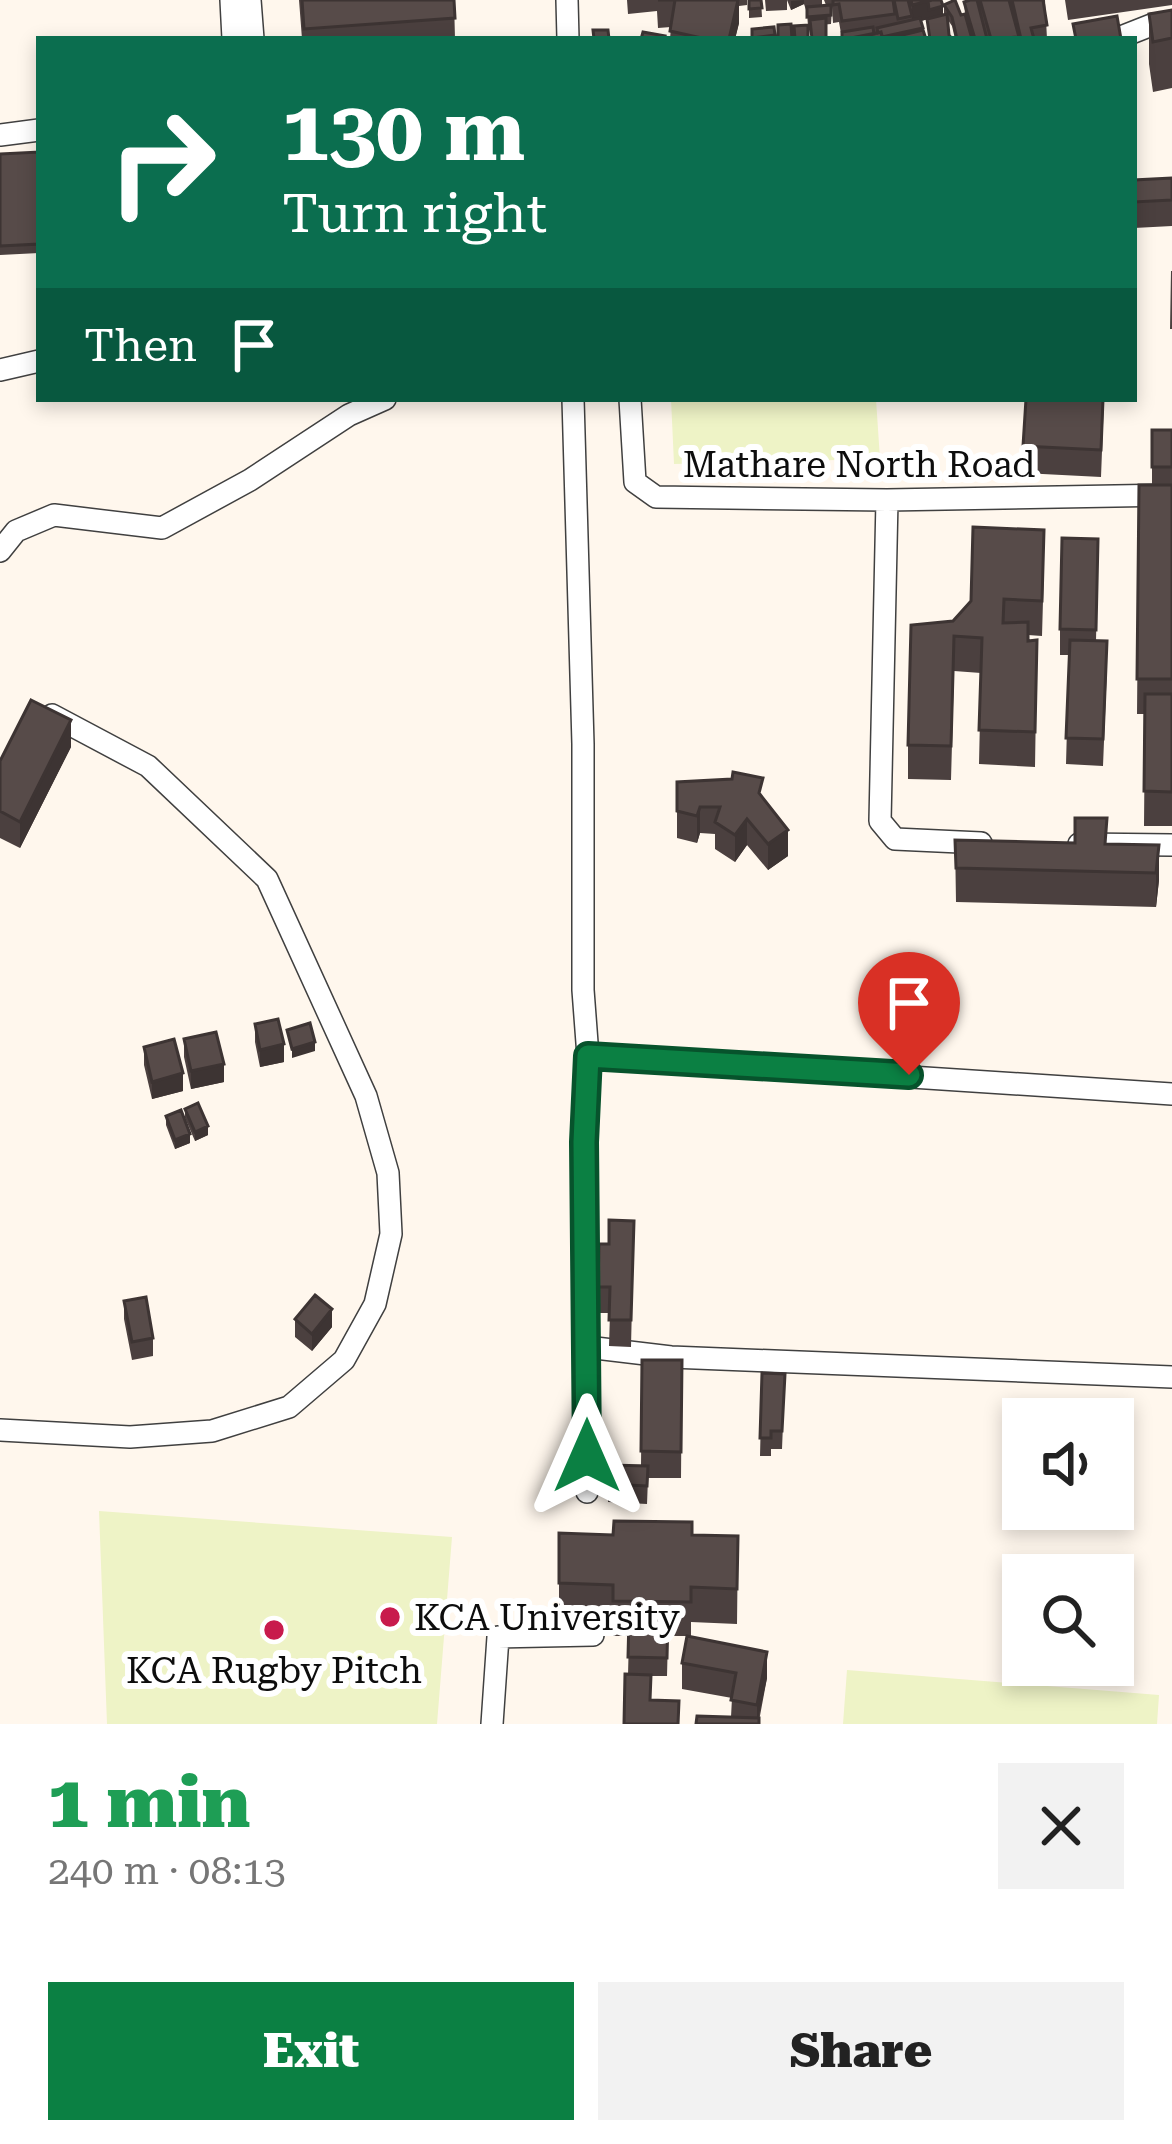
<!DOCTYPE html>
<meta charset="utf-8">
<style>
body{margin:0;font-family:"Roboto Serif",serif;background:#f2f2f2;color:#222;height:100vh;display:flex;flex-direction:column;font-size:45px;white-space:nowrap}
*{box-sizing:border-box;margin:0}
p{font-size:39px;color:#767676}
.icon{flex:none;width:66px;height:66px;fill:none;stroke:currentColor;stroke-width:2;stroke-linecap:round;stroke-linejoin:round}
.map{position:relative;height:1724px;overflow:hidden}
.sheet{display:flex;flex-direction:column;background:#fff;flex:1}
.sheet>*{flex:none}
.top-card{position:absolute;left:36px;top:36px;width:1101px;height:366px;border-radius:0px;box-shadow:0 6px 18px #0003;background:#0b6e4f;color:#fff;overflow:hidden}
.buttons{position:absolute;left:1002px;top:1398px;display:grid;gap:24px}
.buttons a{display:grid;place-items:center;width:132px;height:132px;border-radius:0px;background:#fff;box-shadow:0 6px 18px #0003;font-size:60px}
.pin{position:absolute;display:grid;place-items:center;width:102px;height:102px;color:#fff;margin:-123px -51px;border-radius:50% 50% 50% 0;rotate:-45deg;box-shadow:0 0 12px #0007}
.pin .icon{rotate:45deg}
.me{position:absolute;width:132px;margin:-66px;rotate:0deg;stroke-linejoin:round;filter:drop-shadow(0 0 9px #0008)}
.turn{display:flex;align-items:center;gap:42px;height:252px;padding:0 48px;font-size:54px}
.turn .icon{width:156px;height:156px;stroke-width:2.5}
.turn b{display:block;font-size:84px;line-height:102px}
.then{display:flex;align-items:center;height:114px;padding:0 48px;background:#0003;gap:24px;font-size:45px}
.round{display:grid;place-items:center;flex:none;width:126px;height:126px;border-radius:0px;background:#f2f2f2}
.head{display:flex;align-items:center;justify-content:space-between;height:204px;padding:0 48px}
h1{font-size:72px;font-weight:800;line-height:90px;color:#1e9e55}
.primary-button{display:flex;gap:24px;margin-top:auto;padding:24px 48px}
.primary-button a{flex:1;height:138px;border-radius:0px;background:#0b8043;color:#fff;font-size:48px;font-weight:800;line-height:138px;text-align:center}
.primary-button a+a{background:#f2f2f2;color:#222}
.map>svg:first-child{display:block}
.pitch{fill:#eef3c6}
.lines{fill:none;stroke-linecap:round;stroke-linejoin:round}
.minor-casing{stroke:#404040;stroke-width:24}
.minor{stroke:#fff;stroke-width:21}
.wall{fill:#4b403f}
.shaded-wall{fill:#3d3433}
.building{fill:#574b49;stroke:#3d3433;stroke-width:3}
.route-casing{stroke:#07532c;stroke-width:30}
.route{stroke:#0b8043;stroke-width:21}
.poi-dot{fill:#c81b4c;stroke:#fff;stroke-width:4.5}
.labels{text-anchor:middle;stroke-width:12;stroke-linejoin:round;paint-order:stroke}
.street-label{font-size:36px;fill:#0d0d0d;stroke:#fff}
.poi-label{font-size:36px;fill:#0d0d0d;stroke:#fff;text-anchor:start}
</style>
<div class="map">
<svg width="1172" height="1724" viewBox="0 0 1172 1724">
<rect width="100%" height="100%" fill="#fff7ed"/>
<path class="pitch" d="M671 399H876L880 459 674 464Z
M99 1511 452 1537 437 1724H107Z
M847 1670 1159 1695 1157 1724H843Z"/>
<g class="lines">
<g class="minor-casing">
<path id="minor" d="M231 0 233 39
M250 0 253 39
M567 0 568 39
M1116 39 1154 24 1172 25
M0 135 39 130
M0 370 39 361
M573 399 583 744V990L588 1056 585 1142 587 1492
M630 399 635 482 656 497 887 500 1172 495
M887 500 880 821 895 839 981 843
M0 551 16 531 54 515 162 528 250 480 349 415 385 399
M1079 844 1172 845
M588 1056 1172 1094
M587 1347 671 1357 1172 1377
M0 1430 130 1437 212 1431 289 1407 344 1360 375 1304 391 1234 388 1173 366 1096 267 879 148 766 52 715
M492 1724 498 1637 593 1635"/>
</g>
<use href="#minor" class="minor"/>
</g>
<path class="wall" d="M299 0H454L455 39H302Z
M627 0H747V5L739 6V23L735 39H670L671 27 658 28 657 11 628 14Z
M749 0H761L762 17 749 18Z
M765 0H787V10L766 11Z
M787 0H822V5H826L824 0H941L943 15 921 21 926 39H842L839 22 833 23 832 7 831 24 808 26 807 13 804 4 791 10Z
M977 0H1045L1047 39H955L952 26 948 20 949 35 952 39H929L927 19 944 15V5L961 15 965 14 964 2Z
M1065 0H1172V5L1068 20Z
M1172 10V88L1153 92 1149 64V14Z
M39 152V253L0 255V154Z
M1172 178V226L1134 228V180Z
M1171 271H1172V329H1170Z
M1104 399 1101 477 1023 473V446Z
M1152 430H1172V826H1144L1145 714H1137L1139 485H1152Z
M1098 539 1096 641 1107 667 1103 766 1066 764 1069 655H1060V629Z
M1044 565 1042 636 1028 635V641L1037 640 1035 767 979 764 981 673 954 671 951 780 908 779V745L953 621Z
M71 747 20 848 0 838V761Z
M677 782 763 798 788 856 768 870 747 845 735 862 715 849V834L700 833 697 843 677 838Z
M955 840 1159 845V880L1156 907 956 902Z
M255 1024 284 1062 260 1067 255 1042Z
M184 1039 224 1082 191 1089 184 1057Z
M144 1047 183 1091 152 1099 144 1065Z
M185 1109 208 1135 195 1141 185 1118Z
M166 1116 190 1143 175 1149 166 1125Z
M634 1221 631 1347 609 1346 610 1313H598L599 1244H609Z
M124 1301 153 1338V1356L132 1360 124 1319Z
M295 1319 332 1327 312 1351 295 1337Z
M642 1360H682L681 1478H648L647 1504 608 1502V1465L641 1466Z
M762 1373 785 1374 782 1449H771V1456H760Z
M559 1533 613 1535 738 1536 737 1624 691 1622V1637L767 1678 759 1721 731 1717 732 1698 682 1689V1663L687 1636H668L667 1676H651L624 1724 628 1675 629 1636H613V1620L559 1618Z"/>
<path class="shaded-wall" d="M739 0V23L735 39H729Z
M804 0V4L791 10V1Z
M929 1V19L912 23V5Z
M943 6V15L929 19V10Z
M71 720V747L20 848V822Z
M700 807V833L697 843V816Z
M747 819V845L735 862V835Z
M788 830V856L768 870V844Z
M1159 845V880L1156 907V873Z
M315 1042V1051L292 1058V1049Z
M284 1044V1062L260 1067V1050Z
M224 1064V1082L191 1089V1071Z
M183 1073V1091L152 1099V1082Z
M208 1126V1135L195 1141V1132Z
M190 1134V1143L175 1149V1140Z
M332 1309V1327L312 1351V1334Z
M767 1652V1678L757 1724V1705Z"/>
<path class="building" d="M302 0H454L455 18 304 29Z
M658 0H738L729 39H706L670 31 675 0Z
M749 0H761L762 8 749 9Z
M833 0H893L895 14 842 21 839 4 833 5Z
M894 0H908L912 16 898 19Z
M911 0H928L929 1 912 5Z
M928 0H941L943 6 929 10Z
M955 0 961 15 965 14 972 39H957L952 17 944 5Z
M970 0H977L987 39H975L964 2Z
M980 0H1009L1019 37 991 39Z
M1012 0H1043L1047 25 1031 28 1034 39H1021Z
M831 5V15L807 17V7Z
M1172 10V38L1153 42 1149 14Z
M947 14 949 35 952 39H930L927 19Z
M1117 16 1121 39H1076L1073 24Z
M826 18V39H812L810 20Z
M920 18 923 28 882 37 881 32 878 33 877 28Z
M791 24 792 39H778V25Z
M808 25V39H795L794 26Z
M774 27 775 35 752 38V29Z
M873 27 874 34 851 39H842V32Z
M593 30H608L609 39H594Z
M923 30 926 39H886Z
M643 32 665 36 664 39H641Z
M881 32 883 39H851V38Z
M39 152V244L0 246V154Z
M1172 178V200L1134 202V180Z
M1026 399H1103L1101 450 1023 446Z
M1152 430H1172V467H1152Z
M1139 485H1172V679H1137Z
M973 527 1044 530 1042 601 1004 599 1003 623 1028 622V641L1037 640 1035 732 979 730 982 638 954 636 951 746 908 745 911 625 953 621 971 601Z
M1062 538 1098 539 1096 630 1060 629Z
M1070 640 1107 641 1103 739 1066 738Z
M1145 694H1172V792L1144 791Z
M31 700 71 720 20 822 0 811V761Z
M733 772 763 778 759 793 788 830 768 844 747 819 735 835 715 822 720 807H700L697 816 677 811V782L732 779Z
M1075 818H1107L1105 844 1159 845 1156 873 956 868 955 840 1075 843Z
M278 1019 284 1044 260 1050 255 1024Z
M310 1023 315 1042 292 1049 287 1030Z
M216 1032 224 1064 191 1071 184 1039Z
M174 1039 183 1073 152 1082 144 1047Z
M198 1103 208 1126 195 1132 185 1109Z
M181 1110 190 1134 175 1140 166 1116Z
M609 1220 634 1221 631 1320H609L610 1287H598L599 1244H609Z
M315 1295 332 1309 312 1334 295 1319Z
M146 1297 153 1338 132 1342 124 1301Z
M642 1360H682L681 1452 641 1451Z
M762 1373 785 1374 782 1431H771V1438H760Z
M608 1465 648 1466 647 1486 608 1484Z
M614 1521 692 1522V1535L738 1536 737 1589 691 1587V1602L613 1601V1585L559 1583V1533L613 1535Z
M629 1618H668L667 1658 628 1657Z
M687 1636 767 1652 757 1705 731 1700 736 1673 682 1663Z
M625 1674 651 1675 650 1700 679 1701 678 1724H624Z
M697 1716 759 1718V1724H696Z"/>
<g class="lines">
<g class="route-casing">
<path id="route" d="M587 1456 584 1142 588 1056 909 1075"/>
</g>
<use href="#route" class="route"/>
</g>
<g class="poi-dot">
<circle cx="390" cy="1617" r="12"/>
<circle cx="274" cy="1630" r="12"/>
</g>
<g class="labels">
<g class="street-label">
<text x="859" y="477">Mathare North Road</text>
</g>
<g class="poi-label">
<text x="414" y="1630">KCA University</text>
<text x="274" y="1683" text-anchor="middle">KCA Rugby Pitch</text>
</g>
</g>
</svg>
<div class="buttons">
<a><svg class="icon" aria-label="sound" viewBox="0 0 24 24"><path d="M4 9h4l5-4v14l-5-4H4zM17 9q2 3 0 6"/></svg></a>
<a><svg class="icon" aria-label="search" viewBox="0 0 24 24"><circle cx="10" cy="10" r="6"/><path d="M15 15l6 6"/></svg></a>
</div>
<div class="pin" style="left:909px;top:1075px;background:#d93025"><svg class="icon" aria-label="arrive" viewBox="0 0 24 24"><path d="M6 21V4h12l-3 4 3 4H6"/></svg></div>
<svg class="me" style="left:587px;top:1456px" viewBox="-20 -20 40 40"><path d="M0-17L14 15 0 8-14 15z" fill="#0b8043" stroke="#fff" stroke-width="4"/></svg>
<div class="top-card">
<div class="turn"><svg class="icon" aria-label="right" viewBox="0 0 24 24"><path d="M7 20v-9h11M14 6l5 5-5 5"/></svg><div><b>130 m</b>Turn right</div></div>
<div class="then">Then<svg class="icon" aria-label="arrive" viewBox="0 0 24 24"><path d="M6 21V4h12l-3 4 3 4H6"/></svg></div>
</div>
</div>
<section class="sheet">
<div class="head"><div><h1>1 min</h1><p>240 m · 08:13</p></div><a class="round"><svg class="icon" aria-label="close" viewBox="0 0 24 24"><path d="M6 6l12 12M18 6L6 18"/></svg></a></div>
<div class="primary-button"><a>Exit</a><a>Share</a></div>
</section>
